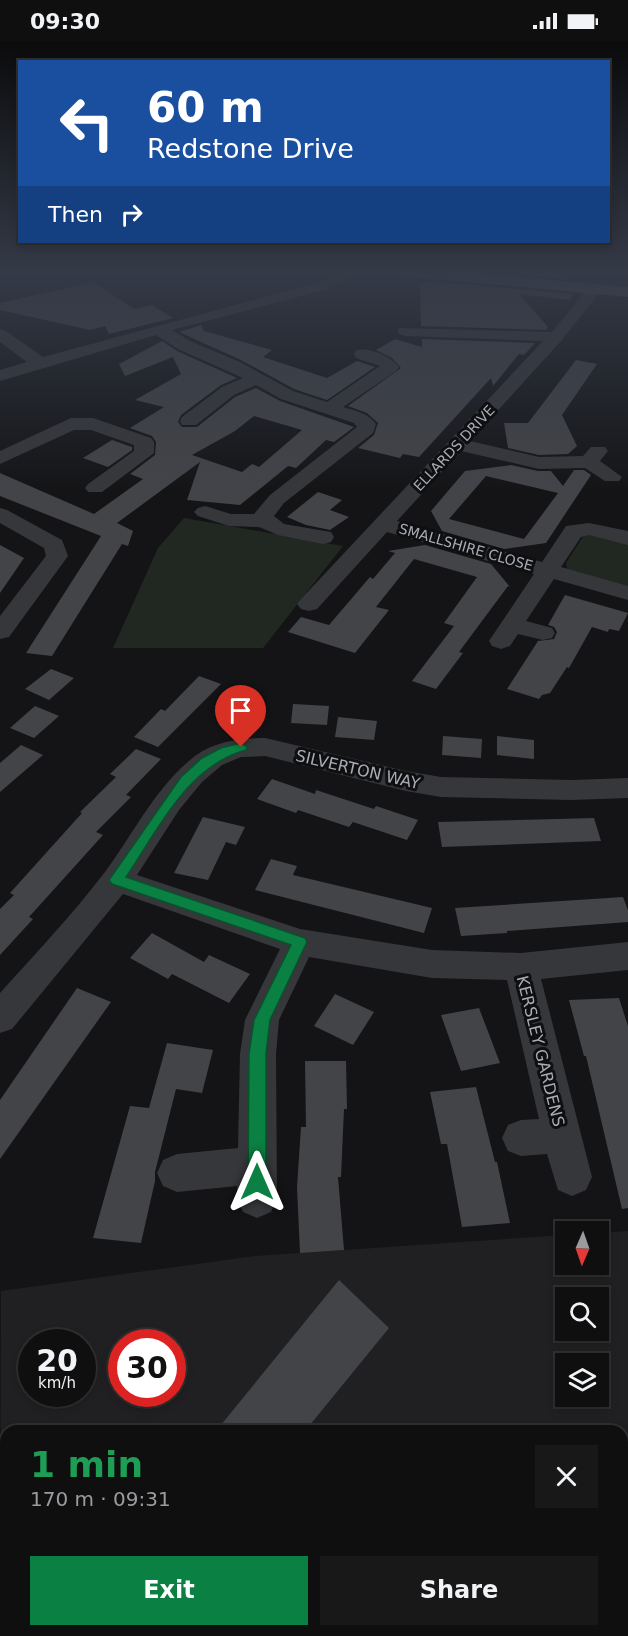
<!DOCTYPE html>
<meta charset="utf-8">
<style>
body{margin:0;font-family:"DejaVu Sans",sans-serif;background:#181819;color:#f1f3f6;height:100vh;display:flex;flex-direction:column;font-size:22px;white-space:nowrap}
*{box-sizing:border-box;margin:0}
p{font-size:20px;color:#9b9c9f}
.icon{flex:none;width:33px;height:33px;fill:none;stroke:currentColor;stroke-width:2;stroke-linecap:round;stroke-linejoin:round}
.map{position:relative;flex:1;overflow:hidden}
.panel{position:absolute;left:0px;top:1383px;width:628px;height:212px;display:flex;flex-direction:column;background:#0f0f10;border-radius:18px 18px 0 0;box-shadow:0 3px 9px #0003,0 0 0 2px #2f2f30}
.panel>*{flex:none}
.hud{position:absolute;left:18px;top:18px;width:592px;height:183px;border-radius:0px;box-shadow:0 3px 9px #0003,0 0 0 2px #2f2f30;background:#1a4fa0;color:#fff;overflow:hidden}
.needle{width:39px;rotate:182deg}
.controls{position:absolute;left:555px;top:1179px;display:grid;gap:12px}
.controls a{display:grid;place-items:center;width:54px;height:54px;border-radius:0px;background:#0f0f10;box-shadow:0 3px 9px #0003,0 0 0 2px #2f2f30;font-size:30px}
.speed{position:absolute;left:18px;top:1287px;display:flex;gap:12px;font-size:30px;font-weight:700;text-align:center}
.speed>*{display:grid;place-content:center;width:78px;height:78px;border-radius:50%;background:#0f0f10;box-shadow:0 3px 9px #0003,0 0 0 2px #2f2f30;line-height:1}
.speed small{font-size:15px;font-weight:400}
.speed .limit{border:9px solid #d22;background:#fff;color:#111}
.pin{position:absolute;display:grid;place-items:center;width:51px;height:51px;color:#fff;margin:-62px -26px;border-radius:50% 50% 50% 0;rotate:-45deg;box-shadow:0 0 6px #0007}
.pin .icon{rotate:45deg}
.me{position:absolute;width:66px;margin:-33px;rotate:0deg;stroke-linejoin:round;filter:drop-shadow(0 0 4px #0008)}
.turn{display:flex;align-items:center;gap:21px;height:126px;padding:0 30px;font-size:27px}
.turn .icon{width:78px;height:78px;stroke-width:2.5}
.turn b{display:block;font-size:42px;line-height:51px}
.then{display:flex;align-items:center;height:57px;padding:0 30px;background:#0003;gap:12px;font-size:22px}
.round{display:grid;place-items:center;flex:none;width:63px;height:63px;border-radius:0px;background:#181819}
.headline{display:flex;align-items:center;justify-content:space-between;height:102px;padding:0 30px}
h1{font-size:36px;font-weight:700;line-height:45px;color:#1e9e55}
.cta{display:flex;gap:12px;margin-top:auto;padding:12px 30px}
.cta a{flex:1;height:69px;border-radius:0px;background:#0b8043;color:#fff;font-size:24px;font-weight:700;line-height:69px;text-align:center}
.cta a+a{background:#181819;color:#f1f3f6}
.status{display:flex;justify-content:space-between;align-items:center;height:42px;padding:0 30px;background:#0f0f10;direction:ltr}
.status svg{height:16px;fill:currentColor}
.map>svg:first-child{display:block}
.built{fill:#202022;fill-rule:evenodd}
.green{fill:#212821}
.building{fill:#434448;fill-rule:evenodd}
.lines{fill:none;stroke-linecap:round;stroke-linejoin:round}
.minor{fill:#36373a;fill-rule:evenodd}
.major{fill:#525459;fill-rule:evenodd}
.route{fill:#0b8043;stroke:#07532c;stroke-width:1.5}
.labels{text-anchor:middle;stroke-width:6;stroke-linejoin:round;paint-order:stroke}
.far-street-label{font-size:14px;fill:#a8acb4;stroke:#0f0f11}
.street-label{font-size:16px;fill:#a8acb4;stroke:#0f0f11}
</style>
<div class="status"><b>09:30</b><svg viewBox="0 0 49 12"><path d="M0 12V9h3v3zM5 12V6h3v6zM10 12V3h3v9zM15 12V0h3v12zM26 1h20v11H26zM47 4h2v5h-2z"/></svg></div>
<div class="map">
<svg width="628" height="1594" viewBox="0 0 628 1594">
<rect width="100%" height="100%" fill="#141416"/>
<path class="built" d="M628 1189V1594H0L1 1249 255 1214 565 1193 566 1222H598L599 1191ZM566 1256H598V1288H566ZM32 1300H82V1352H32ZM122 1300H172V1352H122ZM566 1322H598V1354H566ZM6 1389H622V1588H6Z"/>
<path class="green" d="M184 476 343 504 263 606H113L158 506Z
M588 492 628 500V548L567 527 566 521 584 493Z"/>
<path class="building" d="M496 228H552L569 237 495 230Z
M93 240 134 267 152 263 173 276 109 292 105 284 90 288 0 268V261Z
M428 240 462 242 573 252 570 258 519 252 548 285 546 288 421 284 420 242Z
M201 283 204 289 272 308 263 315 327 336 357 319 375 325 327 358 294 347 241 318 179 290Z
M395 297 422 305V297L535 301 524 313 519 312 493 344 491 336 419 415 403 412 400 416 358 406 374 393 378 381 367 371 348 364 401 326 392 316 376 308Z
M162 299 177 309 237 336 221 343 181 373 178 380 182 385H197L235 355 256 346 280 359 354 385 334 400 326 398 296 426 288 424 240 463 187 458 200 420 117 481 133 489 128 504 122 502 52 614 26 611 101 494 0 454V431L94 472 143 437 130 432 155 413 156 400 152 394 130 386 164 365 135 358 181 332 173 315 125 334 119 322ZM254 374 302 388 259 425 252 422 242 430 192 413 235 389Z
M576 318 597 322 562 373 577 404 568 412 539 413 508 406 504 381H528Z
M112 398 132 405V408L108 425 83 416Z
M511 423 538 429H551L563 444 574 428H584L591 433 546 501 504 507 442 489 431 469 465 429ZM486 434 558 451 524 497 449 477Z
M318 450 342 458 330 468 349 475 330 488 306 483 287 475Z
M0 503 24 516 0 551Z
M425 503 491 522 510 545 508 544 459 610 463 611 436 647 412 639 454 584 444 581 477 535 414 517 376 565 389 568 355 611 288 590 301 575 329 583 370 535 373 537 395 511 388 509Z
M565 553 628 571 619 589 609 587 608 590 592 585 569 626 567 625 550 651 542 653 539 657 507 647 538 599 554 597 557 590 554 585 548 583Z
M51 627 74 636 49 658 25 647Z
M199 634 221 642 158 705 134 695 161 667 165 669Z
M293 662 329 664 327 683 291 681Z
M35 664 59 674 34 696 10 686Z
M338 675 377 679 374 698 335 695Z
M443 694 482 697 481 716 442 713Z
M497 694 534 698V717L497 713Z
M21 703 43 713 0 750V721Z
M136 707 161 717 126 753 131 755 96 790 103 793 29 875 33 877 0 913V867L14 853 10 851 82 771 80 770 116 735 110 732Z
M272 737 315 752 316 748 374 767 376 764 418 778 407 798 353 780 349 785 298 768 296 771 257 757Z
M203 775 245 785 236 803 226 800 208 838 174 831Z
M594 776 601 799 442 805 438 780Z
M271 817 297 824 293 833 432 866 424 891 255 848Z
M623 855 628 868V880L507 889V891L461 894 455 866Z
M152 891 204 920 209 913 250 932 229 961 172 932 168 937 130 916Z
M77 946 111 960 0 1117V1058Z
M335 952 374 970 353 1003 314 984Z
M619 956 628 984V1166L622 1167 586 1014H584L569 958Z
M479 966 500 1021 461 1029 441 973Z
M167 1001 213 1008 202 1051 176 1047 155 1130V1139L141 1201 93 1196 130 1064 149 1066Z
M305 1019H346L347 1067H344L341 1135H338L344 1208 300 1211 297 1145 301 1085H306Z
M476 1045 495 1120H497L510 1181 462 1185 447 1102H441L430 1050Z
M339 1238 389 1286 305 1389H216Z"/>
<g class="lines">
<path class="minor" d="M341 228H356L342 241 324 248 172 288 190 299 240 320 293 349 327 360 380 324 356 316 354 312 356 308C370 305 391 314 399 325L396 329 343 365C356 369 368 371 376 382L373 391 284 461 274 474 284 482 331 490 334 495 331 500 323 502 278 493 259 485 229 484 198 474 194 470 198 466 205 464 231 472H254L270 453 357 385 354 381 281 357 256 343 234 353 196 383H182L180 379 182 375 222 345 243 336 178 307 156 293 0 339V328L27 320 0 300V287L6 289 43 315 313 242 332 235Z
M595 242 600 244 603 247 600 250 562 298 470 399 539 415 583 414 591 405H605L608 409 600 419 622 435 619 439H605L585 426 539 427 461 409 397 479 542 520 566 484 589 481 628 489V503L589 493 581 495 561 525 628 544V558L554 537 526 579 552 586 555 591 552 596 543 598 518 592 510 604 501 607 492 604 489 599 534 532 387 490 317 567 309 569 301 567 297 562 301 557 543 299 405 294 399 292 397 289 399 286 552 290 590 244Z
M71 376H93L151 396 154 400V411L102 450H88L85 446 88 442 134 409V403L91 388H74L0 422V409Z
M0 466 7 468 62 498 68 514 9 595 0 597V574L46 514 44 506 0 481Z
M265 696 406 729 441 735 571 738 628 736V756L571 758 441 755 406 749 265 714 241 715 222 723 202 740 179 768 137 833 300 887 432 908 521 911 628 900V928L541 937 592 1135 586 1148 572 1154 558 1148 547 1112 521 1114 508 1109 502 1096 508 1083 521 1078 539 1077 507 938 432 936 309 915 279 978 276 1012 277 1156 271 1170 257 1176 243 1170 237 1156V1144L177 1150 163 1144 157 1131 163 1118 177 1112 238 1106 240 1012 245 978 280 907 123 852 12 987 0 991V951C36 911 73 872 105 830 134 791 156 744 195 714 215 699 241 696 265 696Z"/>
<path class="major" d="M386 228H445L628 245V255L394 233Z"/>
</g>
<linearGradient id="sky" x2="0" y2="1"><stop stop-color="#0b0b0c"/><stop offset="0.51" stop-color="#343a47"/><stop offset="1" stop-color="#343a47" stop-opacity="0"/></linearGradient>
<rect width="628" height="451" fill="url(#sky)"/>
<path class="route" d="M241 701 247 705 246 708C187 724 158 788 126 835L305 896 307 900 270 978 266 1012V1140L263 1146 257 1148 250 1146 248 1140 249 1012 254 978 291 903 112 842 109 838 181 735 202 716 221 706Z"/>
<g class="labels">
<g class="far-street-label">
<text transform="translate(454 406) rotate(-47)" y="5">ELLARDS DRIVE</text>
<text transform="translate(466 505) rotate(16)" y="5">SMALLSHIRE CLOSE</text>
</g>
<g class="street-label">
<text transform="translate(358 727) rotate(13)" y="6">SILVERTON WAY</text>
<text transform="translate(541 1009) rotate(76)" y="6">KERSLEY GARDENS</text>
</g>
</g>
</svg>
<div class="controls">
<a><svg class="needle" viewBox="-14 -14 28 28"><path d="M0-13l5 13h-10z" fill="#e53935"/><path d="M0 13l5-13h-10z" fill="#9b9c9f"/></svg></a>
<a><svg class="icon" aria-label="search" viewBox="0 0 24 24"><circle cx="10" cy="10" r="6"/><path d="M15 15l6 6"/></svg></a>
<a><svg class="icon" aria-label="layers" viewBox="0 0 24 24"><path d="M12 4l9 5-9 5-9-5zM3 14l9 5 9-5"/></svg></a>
</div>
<div class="speed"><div>20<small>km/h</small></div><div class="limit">30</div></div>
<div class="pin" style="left:241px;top:705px;background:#d93025"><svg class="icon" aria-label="arrive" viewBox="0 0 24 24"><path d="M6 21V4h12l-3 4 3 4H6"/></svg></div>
<svg class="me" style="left:257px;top:1140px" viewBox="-20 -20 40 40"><path d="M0-17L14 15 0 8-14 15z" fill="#0b8043" stroke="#fff" stroke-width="4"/></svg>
<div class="hud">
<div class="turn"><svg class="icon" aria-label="left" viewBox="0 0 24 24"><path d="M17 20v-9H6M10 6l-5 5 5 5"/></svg><div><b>60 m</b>Redstone Drive</div></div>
<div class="then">Then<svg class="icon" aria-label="right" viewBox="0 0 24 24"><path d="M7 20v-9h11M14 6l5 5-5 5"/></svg></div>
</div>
<section class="panel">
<div class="headline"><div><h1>1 min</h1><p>170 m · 09:31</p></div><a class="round"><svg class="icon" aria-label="close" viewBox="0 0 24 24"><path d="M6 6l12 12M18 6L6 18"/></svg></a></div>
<div class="cta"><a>Exit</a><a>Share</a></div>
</section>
</div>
